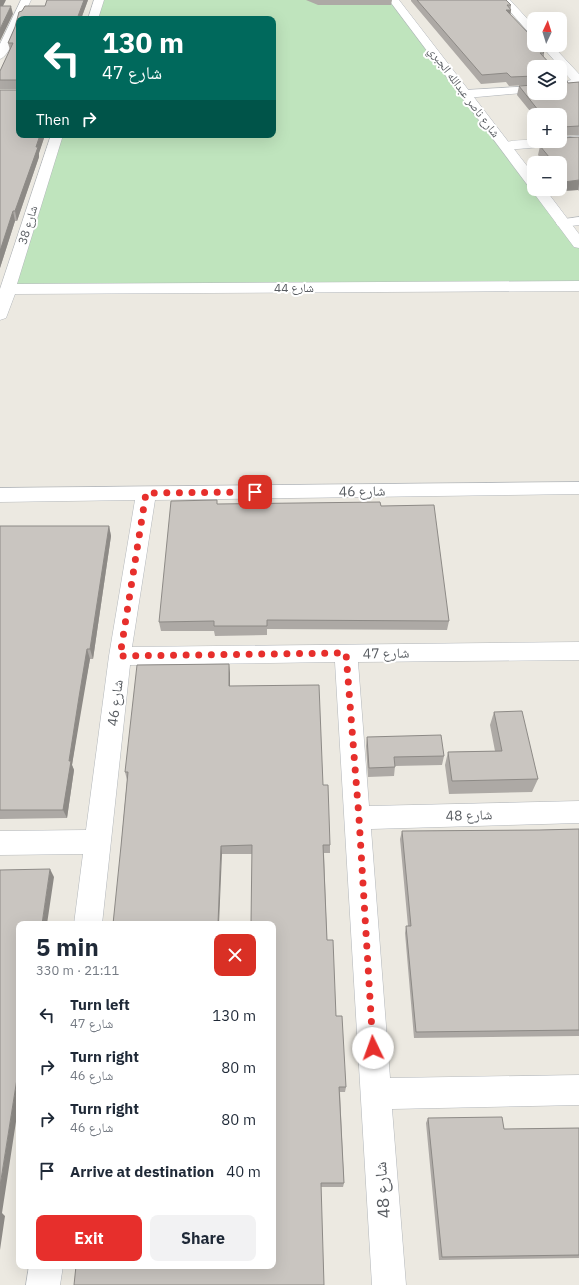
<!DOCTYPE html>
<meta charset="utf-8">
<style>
body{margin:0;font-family:"IBM Plex Sans","Noto Naskh Arabic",sans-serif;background:#f2f2f3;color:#1f2937;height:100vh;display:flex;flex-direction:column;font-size:15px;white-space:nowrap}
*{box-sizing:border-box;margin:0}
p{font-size:13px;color:#747a83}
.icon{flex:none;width:22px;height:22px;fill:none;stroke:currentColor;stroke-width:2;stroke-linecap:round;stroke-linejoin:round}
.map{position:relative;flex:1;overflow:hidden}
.sheet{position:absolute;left:16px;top:921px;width:260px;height:348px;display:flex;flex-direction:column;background:#fff;border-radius:8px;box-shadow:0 4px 16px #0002}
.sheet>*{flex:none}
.top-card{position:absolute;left:16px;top:16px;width:260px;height:122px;border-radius:8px;box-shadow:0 4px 16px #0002;background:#00695c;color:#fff;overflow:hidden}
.needle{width:26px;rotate:4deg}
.tools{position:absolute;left:527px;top:12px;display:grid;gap:8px}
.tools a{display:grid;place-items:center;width:40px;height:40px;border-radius:8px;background:#fff;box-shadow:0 4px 16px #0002;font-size:20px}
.pin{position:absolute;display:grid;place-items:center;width:34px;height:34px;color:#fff;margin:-17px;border-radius:8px;box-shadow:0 2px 6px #0006}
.me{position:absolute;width:44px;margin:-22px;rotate:357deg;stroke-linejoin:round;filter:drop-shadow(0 0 3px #0008)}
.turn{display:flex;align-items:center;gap:14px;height:84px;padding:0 20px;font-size:18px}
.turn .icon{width:52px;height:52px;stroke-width:2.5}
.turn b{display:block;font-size:28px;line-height:34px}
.then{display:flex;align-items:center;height:38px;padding:0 20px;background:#0003;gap:8px;font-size:15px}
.round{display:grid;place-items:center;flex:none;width:42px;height:42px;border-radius:8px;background:#f2f2f3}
.headline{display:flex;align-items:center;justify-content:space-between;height:68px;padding:0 20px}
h1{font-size:24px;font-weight:700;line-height:30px}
.button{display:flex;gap:8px;margin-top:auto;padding:8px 20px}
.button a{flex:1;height:46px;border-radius:8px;background:#e72f2c;color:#fff;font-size:16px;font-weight:700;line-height:46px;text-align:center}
.button a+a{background:#f2f2f3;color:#1f2937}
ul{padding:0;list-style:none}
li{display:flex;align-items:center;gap:12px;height:52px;padding:0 20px}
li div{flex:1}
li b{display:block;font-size:15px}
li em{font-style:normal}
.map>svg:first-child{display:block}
.green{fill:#bfe4bd}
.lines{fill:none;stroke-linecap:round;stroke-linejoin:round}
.street-casing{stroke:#b3b7bb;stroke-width:1}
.secondary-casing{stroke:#b4b8bd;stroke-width:1}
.street{fill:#fff;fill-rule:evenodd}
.secondary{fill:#fff;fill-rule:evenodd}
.wall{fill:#ada9a5}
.shaded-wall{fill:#8d8a86}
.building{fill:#c9c5c0;stroke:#8d8a86}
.route{stroke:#e72f2c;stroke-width:7;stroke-dasharray:0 12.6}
.labels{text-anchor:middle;stroke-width:4;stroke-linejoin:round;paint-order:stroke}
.far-street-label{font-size:12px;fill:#595d62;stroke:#fff}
.street-label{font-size:14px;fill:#595d62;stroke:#fff}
.near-street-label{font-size:17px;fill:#595d62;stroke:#fff}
</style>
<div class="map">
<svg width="579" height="1285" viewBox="0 0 579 1285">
<rect width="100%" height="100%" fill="#ece9e1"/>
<path class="green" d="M99 0H394L534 189 579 244V286L8 289 57 135H273V19H93Z"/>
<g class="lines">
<g class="street-casing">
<path id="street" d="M21 0H31L22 19H19C19 28 9 57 0 59V44Z
M94 0H104L98 19H88Z
M500 0H510L534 26V35L530 34Z
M541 45H552L579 74V86L560 89V83L571 80Z
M534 86V92L466 98 460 94 466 90Z
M51 135H63L17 284 579 281V291L15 294 6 318 0 320V289Z
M579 136V144L505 150 499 146C505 137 549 141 560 141V138Z
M579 217V225L563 227 558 226 556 223 558 220Z
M579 482V494L155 500 132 647 579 642V660L358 662 369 806 579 801V823L371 829 390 1078 579 1075V1105L392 1109 406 1285H372L335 662 130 665 102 924H74L83 854 0 855V831L86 830 109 656 135 500 0 502V488Z
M29 1266H63L60 1285H26Z"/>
</g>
<g class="secondary-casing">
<path id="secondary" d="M389 0H399L534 175V189H545L579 234V248L574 247 533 192 532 188 529 187Z"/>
</g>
<use href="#street" class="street"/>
<use href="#secondary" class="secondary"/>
</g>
<path class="wall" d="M47 0H88L81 19H19V135H45L39 153V157L17 221H15L0 268V90H18V89H0V71L10 50 8 43 15 27 19 12 22 11 25 6H45Z
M306 0H392L391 5H318Z
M411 0H506L511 5 510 15 534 39V45L544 53V57L534 67V93L561 81 568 83 579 82V135L560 136V115H534V116L517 95 519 86 528 85 509 86 506 82 481 84 411 1Z
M579 137V191L578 190 562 191 560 189V163H545L538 155 540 146 560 144 561 138Z
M217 500V504L381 506 449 621 447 630 267 629V635L215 636 214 631H161L159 622Z
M0 526H109L111 536 93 659H90L81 706 72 765 74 770 67 818 0 819Z
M230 673V686L323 785 330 845V853H324L327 940 336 1016 346 1087 345 1092H340L344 1183 343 1187H321L273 1266 252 854H222L121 846 127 780 125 772Z
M494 712 538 779 532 792 449 794 445 765 448 752 495 751 490 725Z
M367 737 444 756 442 765 395 766 394 776 368 777 366 746Z
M579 829V1036L414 1038 405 933 406 926H408L400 839 402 831 539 830Z
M428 1118 504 1129 579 1128V1258L439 1260 426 1123Z"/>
<path class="shaded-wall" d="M0 0H6L0 12Z
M84 0H88L81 19H77Z
M11 6 13 14 0 41V29Z
M506 10H511L510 18Z
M40 135H45L39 153V157L17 221 15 211Z
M579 180V184L578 190 562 191 564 182Z
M13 211 15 221 0 268V251Z
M109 526 111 536 93 659 90 649Z
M87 649 90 659 72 765 74 770 67 818 63 810 69 761 79 697Z
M229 664 230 673V695L229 686Z
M221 846 222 854 219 924H218Z
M50 869 54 877 47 924H42Z
M19 1066V1102L2 1213 5 1216 0 1250V1186Z"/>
<path class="building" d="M47 0H84L77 19H19V135H40L36 147H38L15 211H13L0 251V90H18V80H0V71L13 43H8L15 27 19 12 22 11 25 6H45Z
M417 0H506L511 5H507L511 10H506L534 39 532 40 534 42V45H537L544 53H540L553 67H534V76L511 77 507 73 482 75Z
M0 6H11L0 29Z
M560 74 561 81H567L568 83 579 82V126L562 127 560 130V115H542L519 86 534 85V93H560Z
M579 137V180L564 182 560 177V163H554L540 146 566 143 561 138Z
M217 500V504L380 502 381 506 434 505 449 621 267 620V626H214V621L159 622 171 501Z
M0 526H109L90 649H87L79 697 69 761H71L63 810H0Z
M229 664V686L319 685 323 785H328L330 845H323L327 940H333L336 1016H342L346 1087H339L344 1183H321L324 1285H74L76 1266H273V924H251L252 845 221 846 218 924H113L121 846 128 772H125L137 665Z
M522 711 538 779 452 781 448 752 502 751 494 712Z
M441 735 444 756 394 757 395 767 369 768 367 737Z
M579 829V1030L416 1032 406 926H411L402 831 539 830Z
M50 869 42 924H19V1066L0 1186V870Z
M502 1117 504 1129 579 1128V1255L442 1257 428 1118Z"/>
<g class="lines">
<path class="route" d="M255 492 146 493 120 656 346 653 359 818 373 1048"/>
</g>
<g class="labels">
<g class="far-street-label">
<text transform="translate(464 92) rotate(53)" y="4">شارع ناصر عبدالله الجبري</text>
<text transform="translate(28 225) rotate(-73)" y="4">شارع 38</text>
<text x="294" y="292">شارع 44</text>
</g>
<g class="street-label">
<text transform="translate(362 491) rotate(-1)" y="5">شارع 46</text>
<text transform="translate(386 653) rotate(-1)" y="5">شارع 47</text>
<text transform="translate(115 703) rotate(-83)" y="5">شارع 46</text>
<text transform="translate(469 815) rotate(-2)" y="5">شارع 48</text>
</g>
<g class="near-street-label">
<text transform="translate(382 1190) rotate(-94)" y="6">شارع 48</text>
</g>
</g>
</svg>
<div class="tools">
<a><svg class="needle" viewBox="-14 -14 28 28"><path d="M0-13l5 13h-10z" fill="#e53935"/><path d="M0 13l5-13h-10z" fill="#747a83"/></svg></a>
<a><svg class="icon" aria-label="layers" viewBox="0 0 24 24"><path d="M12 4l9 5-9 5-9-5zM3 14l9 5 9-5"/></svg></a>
<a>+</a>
<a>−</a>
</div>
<div class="pin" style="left:255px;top:492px;background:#d93025"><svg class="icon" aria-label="arrive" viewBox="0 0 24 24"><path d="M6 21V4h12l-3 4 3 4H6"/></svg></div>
<svg class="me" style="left:373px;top:1048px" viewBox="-20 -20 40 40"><circle r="19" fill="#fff"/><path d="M0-13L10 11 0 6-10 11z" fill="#e72f2c"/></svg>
<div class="top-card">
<div class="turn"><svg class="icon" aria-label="left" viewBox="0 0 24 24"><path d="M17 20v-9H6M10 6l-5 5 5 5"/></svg><div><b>130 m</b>شارع 47</div></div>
<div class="then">Then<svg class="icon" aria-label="right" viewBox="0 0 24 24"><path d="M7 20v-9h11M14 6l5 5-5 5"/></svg></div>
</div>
<section class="sheet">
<div class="headline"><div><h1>5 min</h1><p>330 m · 21:11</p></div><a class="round" style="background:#d93025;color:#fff"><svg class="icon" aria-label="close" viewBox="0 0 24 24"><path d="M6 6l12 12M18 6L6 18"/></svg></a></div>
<ul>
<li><svg class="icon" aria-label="left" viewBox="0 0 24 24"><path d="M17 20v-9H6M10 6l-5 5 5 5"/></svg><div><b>Turn left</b><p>شارع 47</p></div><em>130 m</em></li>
<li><svg class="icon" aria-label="right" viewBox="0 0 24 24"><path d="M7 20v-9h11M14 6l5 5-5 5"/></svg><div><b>Turn right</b><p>شارع 46</p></div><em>80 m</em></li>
<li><svg class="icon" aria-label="right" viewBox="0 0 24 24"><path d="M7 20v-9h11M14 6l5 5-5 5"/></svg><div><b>Turn right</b><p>شارع 46</p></div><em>80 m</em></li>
<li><svg class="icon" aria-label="arrive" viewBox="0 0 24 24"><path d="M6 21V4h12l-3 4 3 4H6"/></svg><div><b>Arrive at destination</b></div><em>40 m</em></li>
</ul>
<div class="button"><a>Exit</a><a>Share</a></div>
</section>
</div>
